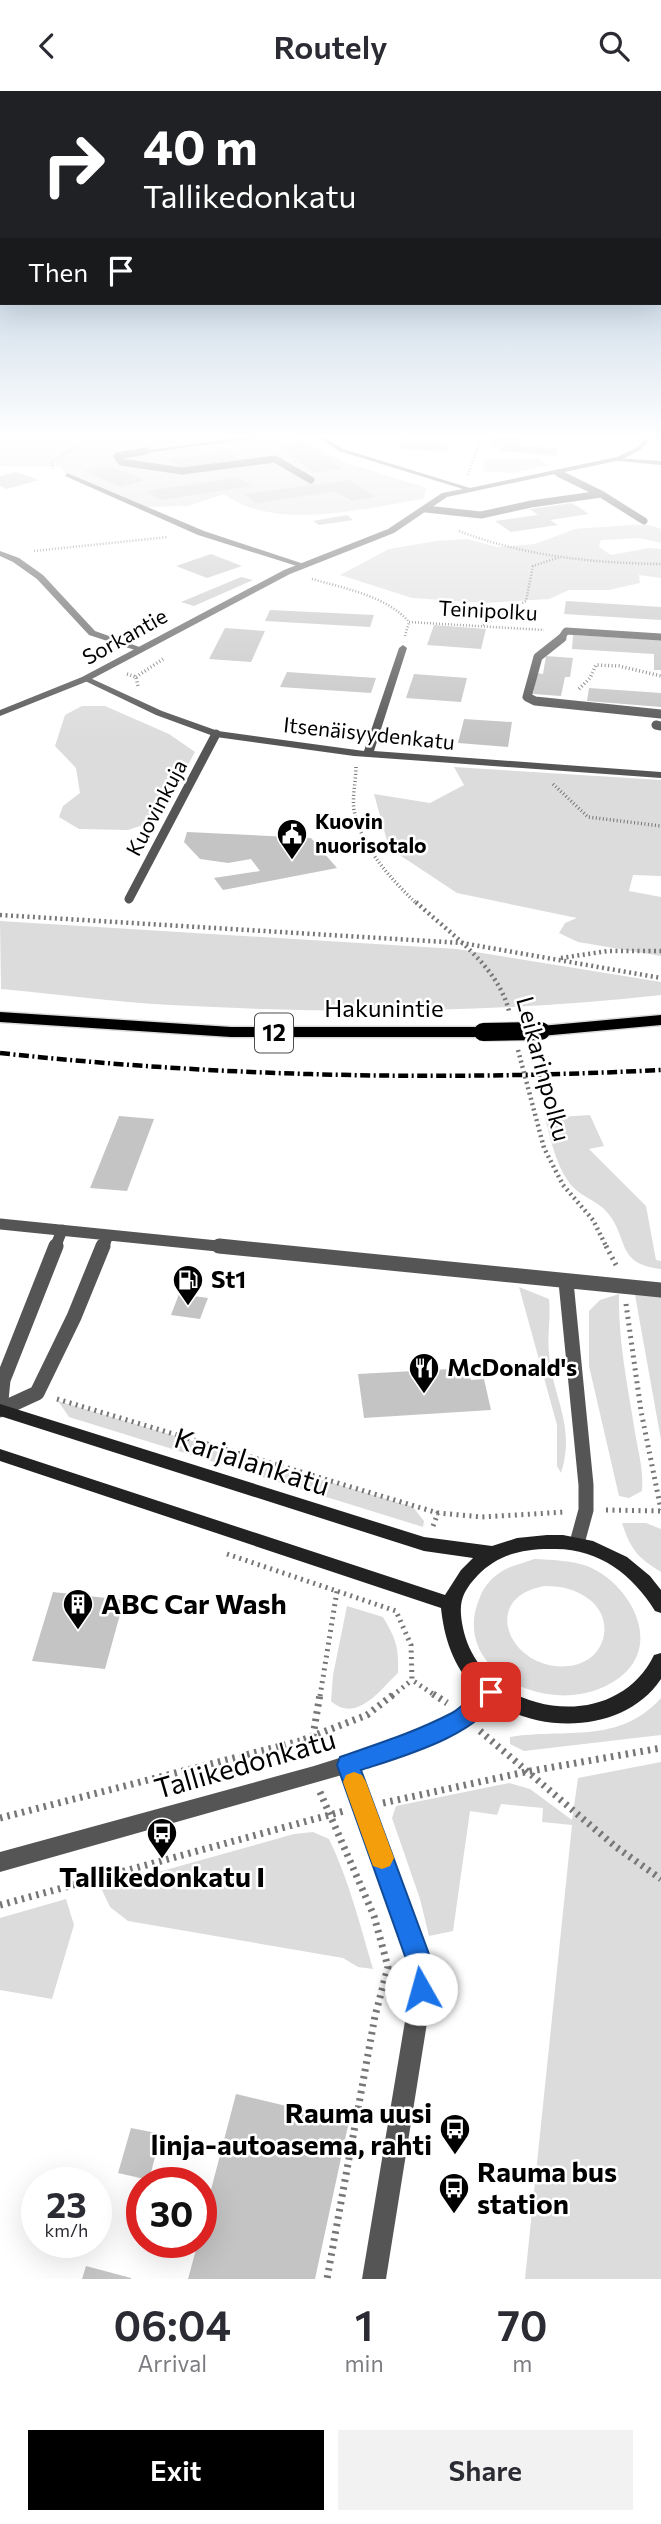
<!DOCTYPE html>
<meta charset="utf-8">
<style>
body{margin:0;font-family:Commissioner,sans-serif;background:#f2f2f3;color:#2b2b33;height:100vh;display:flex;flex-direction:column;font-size:26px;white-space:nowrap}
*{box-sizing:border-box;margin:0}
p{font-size:23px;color:#7c7c81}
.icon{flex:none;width:38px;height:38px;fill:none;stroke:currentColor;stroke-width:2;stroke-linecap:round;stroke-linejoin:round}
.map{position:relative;height:2188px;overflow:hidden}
.side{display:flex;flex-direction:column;background:#fff;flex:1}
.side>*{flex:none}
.banner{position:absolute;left:0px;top:0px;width:662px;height:214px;box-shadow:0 7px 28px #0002;background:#202124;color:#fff;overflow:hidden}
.speed{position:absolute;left:21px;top:2076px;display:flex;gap:14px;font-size:35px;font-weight:700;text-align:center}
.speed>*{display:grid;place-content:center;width:91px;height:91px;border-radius:50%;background:#fff;box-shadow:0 7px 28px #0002;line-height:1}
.speed small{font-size:18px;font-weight:400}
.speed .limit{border:10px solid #d22;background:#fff;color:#111}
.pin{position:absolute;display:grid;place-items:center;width:60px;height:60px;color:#fff;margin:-30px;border-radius:14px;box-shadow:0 4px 10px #0006}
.me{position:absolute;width:77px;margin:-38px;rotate:353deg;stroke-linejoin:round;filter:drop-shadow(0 0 5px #0008)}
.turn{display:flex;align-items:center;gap:24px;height:147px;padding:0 28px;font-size:32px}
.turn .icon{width:91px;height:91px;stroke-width:2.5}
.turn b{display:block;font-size:49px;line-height:60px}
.then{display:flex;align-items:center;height:66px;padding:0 28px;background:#0003;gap:14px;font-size:26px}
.eta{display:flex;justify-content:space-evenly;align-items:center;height:119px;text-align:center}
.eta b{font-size:42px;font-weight:600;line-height:49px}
.cta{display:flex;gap:14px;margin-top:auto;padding:14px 28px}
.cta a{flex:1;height:80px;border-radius:0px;background:#000;color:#fff;font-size:28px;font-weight:600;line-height:80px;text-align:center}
.cta a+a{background:#f2f2f3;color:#2b2b33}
header{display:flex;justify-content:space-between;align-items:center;height:91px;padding:0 28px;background:#fff;font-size:32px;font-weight:600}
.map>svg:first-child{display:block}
.green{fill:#dcdcdc;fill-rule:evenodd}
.building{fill:#c4c4c4}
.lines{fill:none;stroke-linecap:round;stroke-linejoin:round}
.trunk-casing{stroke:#dbdbdb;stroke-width:3}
.path-far4{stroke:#777;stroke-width:2.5;stroke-dasharray:1 2;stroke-linecap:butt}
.path-far3{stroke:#777;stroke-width:3.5;stroke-dasharray:1 2.5;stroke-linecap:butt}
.path-far2{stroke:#777;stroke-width:4.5;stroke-dasharray:2 3.5;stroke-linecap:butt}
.path-far1{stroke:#777;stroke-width:5;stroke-dasharray:2 4.5;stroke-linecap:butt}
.path{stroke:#777;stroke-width:7;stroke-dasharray:2.5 5;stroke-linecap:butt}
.service-far3{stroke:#555;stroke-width:7}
.service-far2{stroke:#555;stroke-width:9}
.service-far1{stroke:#555;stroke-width:11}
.service{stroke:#555;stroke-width:15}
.minor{fill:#555;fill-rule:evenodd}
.tertiary{fill:#555;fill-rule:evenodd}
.secondary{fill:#222;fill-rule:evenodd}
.trunk{fill:#000;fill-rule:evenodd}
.rail{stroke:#000;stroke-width:4.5;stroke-dasharray:10 3.5 2 3.5;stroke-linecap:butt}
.trunk-bridge-casing{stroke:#dbdbdb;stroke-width:20;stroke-linecap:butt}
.trunk-bridge{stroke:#000;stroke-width:18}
.route{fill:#1a73e8;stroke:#114b97;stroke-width:2}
.slow{fill:#f59e0b}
.labels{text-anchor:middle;stroke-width:5;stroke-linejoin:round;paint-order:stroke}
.far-street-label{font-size:21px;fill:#000;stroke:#fff}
.far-poi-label{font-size:21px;font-weight:bold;fill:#000;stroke:#fff;text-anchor:start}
.shield{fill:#fff;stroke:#4c4c4c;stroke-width:2}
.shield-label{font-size:23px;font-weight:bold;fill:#000}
.street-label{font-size:24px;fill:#000;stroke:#fff}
.poi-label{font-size:24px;font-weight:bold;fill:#000;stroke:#fff;text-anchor:start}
.near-street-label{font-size:28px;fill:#000;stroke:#fff}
.near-poi-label{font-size:28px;font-weight:bold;fill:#000;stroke:#fff;text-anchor:start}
</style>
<header><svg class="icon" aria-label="back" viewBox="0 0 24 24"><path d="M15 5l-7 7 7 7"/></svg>Routely<svg class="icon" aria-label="search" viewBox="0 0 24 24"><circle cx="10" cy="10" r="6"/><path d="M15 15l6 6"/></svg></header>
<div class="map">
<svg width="661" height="2188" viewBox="0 0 661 2188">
<rect width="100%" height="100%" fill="#fff"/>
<path class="green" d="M0 346H297L344 371 427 397 423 408C366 417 274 441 224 403L188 415 140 416 67 384 60 376 0 375Z
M536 367 550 374 511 382 484 380 485 368Z
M630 434H650L661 438V452L640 447 601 449 599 456 611 464 649 457 661 458V487L639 484 640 492 609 499H569L549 508 485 512 412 507 340 484 389 458 436 450 467 448 497 456 535 453 575 438Z
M82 615H105L169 643 195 661 158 729 128 739 79 738 59 726 63 715 80 702 76 677 55 655 65 624Z
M454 676 661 689V785L633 784 629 800 661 806V865L578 851 559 842 565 832 577 827 457 802 389 757 374 703 430 712 464 694Z
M0 830 457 858 661 891V904C499 922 334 923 171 914 114 911 57 903 1 898Z
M590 1024 604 1055 589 1058 646 1115 656 1169 661 1170V1178C614 1173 630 1145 605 1119 596 1110 583 1106 574 1097 557 1080 551 1049 545 1027Z
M519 1196 549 1208C551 1226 547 1245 549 1263 553 1308 576 1335 561 1382L557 1375V1334Z
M619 1203C618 1247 627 1292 634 1335 637 1357 644 1377 642 1400L629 1407 619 1405 589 1275V1220L600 1209Z
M635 1204 661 1205V1349Z
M58 1310 413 1416 424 1430 423 1436 69 1326Z
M622 1432H646L661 1438V1481C637 1466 631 1459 622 1432Z
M534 1468C553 1469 569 1469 587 1475 626 1490 661 1546 626 1581 567 1637 445 1585 480 1506 484 1495 493 1485 504 1479 513 1474 525 1472 534 1468ZM545 1495C562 1495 576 1498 590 1509 615 1529 606 1567 575 1574 514 1587 474 1507 545 1495Z
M347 1515 383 1526C396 1548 399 1556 398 1582 380 1599 356 1633 331 1610L333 1584Z
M661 1607V1644L524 1660 510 1653V1646C565 1637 619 1654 661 1607Z
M661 1671V2188H525L572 1734 542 1731 543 1717 501 1713 497 1724 470 1720 453 1840 429 1845 420 1808 392 1727 396 1715 509 1692 530 1698 572 1729 578 1687Z
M313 1741 329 1748C349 1789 360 1834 373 1878L358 1876 343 1867 128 1830 110 1816 101 1797 294 1743Z
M66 1808 74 1834 52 1908 0 1899V1827Z"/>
<path class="building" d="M492 346H522L520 355 558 357 557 365 499 360 500 356 490 355Z
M403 348 451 351 446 361 398 358Z
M302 352 343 378 315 382 277 355Z
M229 361 243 370 184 378 170 369Z
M107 374 145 389 120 396 84 380Z
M16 381 39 389 7 398 0 395V385Z
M238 386 252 395 160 409 147 400Z
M349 389 376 406 352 410 336 400 256 412 244 403Z
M572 412 589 423 550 429 558 434 511 441 495 430 538 424 530 418Z
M347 424 353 429 319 434 313 430Z
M211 463 242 475 207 487 176 475Z
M241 486 253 489 194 515 181 511Z
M566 510 661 516V529L564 523Z
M270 519 374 524 370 536 265 530Z
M434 534 486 538 481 558 427 554Z
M225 537 265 540 251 571 209 568Z
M573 544 661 549V579H654V563L572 558Z
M546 565 573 567 570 586H565L561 605 533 603 537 582 543 583Z
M287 581 376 587 371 602 280 596Z
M414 583 467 587 461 611 406 607Z
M589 597 661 602V616L587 610Z
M464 628 512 631 508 656 458 652Z
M187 741 311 747 337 777 223 799 214 787 260 780 251 768 228 772 200 768 184 751Z
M119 1025 154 1028 127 1100 90 1097Z
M179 1203 208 1207 200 1228 171 1224Z
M469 1277 471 1289 484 1288 491 1319 364 1327 358 1283Z
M53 1501 124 1509 105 1578 32 1570Z
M236 2003 349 2030 315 2188H188L198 2151H201V2137Z
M131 2037 161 2043 149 2089 118 2082Z
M86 2175 131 2187V2188H82Z"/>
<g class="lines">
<g class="trunk-casing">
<path id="trunk" d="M0 921 231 936H483L492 941 483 946H231L0 931Z
M661 924V934L541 945 532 940 541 935Z"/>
</g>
<path class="path-far4" d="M53 378 51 371 79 354 83 351 81 346
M468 384 481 346
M459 440C524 465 592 472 661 473
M34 460 168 446
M312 488C343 497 387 505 409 531
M409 531 544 539
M483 534 526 510 533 475 560 466
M405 545 409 531"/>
<path class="path-far3" d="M127 583 136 586 138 595
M136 586 163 568
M579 598 590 587 596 574 619 575 661 585
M356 676C356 690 352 705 354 719 361 756 391 788 417 813
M553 693 588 726 661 735"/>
<path class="path-far2" d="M416 811C450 843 497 873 509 920
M0 824 462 852 661 887
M561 867 608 860H661
M518 959 544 1057 563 1094 593 1129 607 1157"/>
<path class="path-far1" d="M606 1155 616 1174
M626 1213 641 1320 661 1419
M57 1308 438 1422
M606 1419 661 1420
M433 1435 438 1422 482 1426 566 1421
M227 1463 396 1520 411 1554 412 1589 436 1605
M320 1605 337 1500
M392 1605 412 1589"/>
<path class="path" d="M433 1603 447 1612
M480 1640 616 1756 661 1788
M313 1645 320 1603
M307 1667 300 1650 367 1624 394 1603
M320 1701 374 1825 388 1876 375 1925 327 2188
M383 1712 525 1681 661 1657
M0 1727 300 1650
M0 1814 344 1720"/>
<path class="service-far3" d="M146 360 117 365 121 371 182 380 275 368 311 389
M558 382 601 403
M426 418 481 424 531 413 601 403 644 430
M560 549 566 540 661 546"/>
<path class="service-far2" d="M562 547 538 566 527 606 535 610 661 623
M656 634 661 635
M129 808 216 643"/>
<path class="service-far1" d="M0 1133 237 1157
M55 1157 62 1139
M103 1157 108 1144"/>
<path class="service" d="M219 1155 661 1199
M566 1191 586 1394V1419L577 1452
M0 1319 37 1302 74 1226 103 1155
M0 1319 3 1289 56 1155"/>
<path class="minor" d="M247 346H264L146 362 143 360Z
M617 367 661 370V374L619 370Z
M67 382 204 440 307 474 300 476 198 444 65 385Z
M0 460 19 467 43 484 95 540 145 558 138 560 89 544 37 488 13 471 0 465Z
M403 554 407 557 374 660 661 681V687L354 665 216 646 156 624 81 588 88 586 162 620 218 640 364 660 399 557Z
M491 1593 498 1595 501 1601C481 1641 399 1665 359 1678L435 1882 386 2188H362L413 1882 342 1684 0 1781V1761L314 1675 406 1646 457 1620 484 1595Z"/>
<path class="tertiary" d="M317 346H324L343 358 470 397 617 366 636 357 647 346H653L640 359 621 369 447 406 394 442 290 483 88 590 0 625V619L82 586 284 479 388 438 442 402 463 398 339 360Z"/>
<path class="secondary" d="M0 1313 424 1446 492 1455 517 1447 547 1444H563L593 1450 627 1466 650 1485 661 1499V1522L655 1520C633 1484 599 1458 556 1458 527 1457 499 1462 478 1484 461 1502 458 1513 463 1537 481 1624 614 1647 654 1564L661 1562V1588C621 1648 521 1644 474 1596 453 1575 444 1546 441 1517L0 1370V1358L445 1504 461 1479 473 1467 424 1460 0 1325Z"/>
<use href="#trunk" class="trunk"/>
<path class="rail" d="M0 962C220 986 440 990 661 979"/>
<g class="trunk-bridge-casing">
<path id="trunk-bridge" d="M483 941 541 940"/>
</g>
<use href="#trunk-bridge" class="trunk-bridge"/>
</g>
<linearGradient id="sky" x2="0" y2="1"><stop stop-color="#8cadcc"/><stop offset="0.53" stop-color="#fff"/><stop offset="1" stop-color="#fff" stop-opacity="0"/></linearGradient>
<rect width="661" height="652" fill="url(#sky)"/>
<path class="route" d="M491 1591 498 1594 501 1601C480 1644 404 1665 361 1679L436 1882 430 1907 421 1911 413 1907 409 1898 411 1882 337 1674 340 1666C380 1652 413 1642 452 1622 467 1614 475 1597 491 1591Z"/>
<path class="slow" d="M354 1681 362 1684 366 1691 394 1767 390 1775 382 1778 373 1775 343 1691 346 1684Z"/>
<defs>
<g id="civic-pin" transform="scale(1.575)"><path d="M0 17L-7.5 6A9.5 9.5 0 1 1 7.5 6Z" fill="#000" stroke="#fff"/><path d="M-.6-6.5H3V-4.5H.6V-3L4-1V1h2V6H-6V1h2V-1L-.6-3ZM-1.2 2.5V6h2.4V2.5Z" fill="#fff"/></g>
<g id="fuel-pin" transform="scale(1.575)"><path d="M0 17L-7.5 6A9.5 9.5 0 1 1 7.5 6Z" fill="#000" stroke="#fff"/><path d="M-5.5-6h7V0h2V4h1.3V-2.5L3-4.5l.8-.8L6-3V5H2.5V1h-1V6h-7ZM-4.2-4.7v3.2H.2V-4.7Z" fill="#fff"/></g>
<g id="restaurant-pin" transform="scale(1.575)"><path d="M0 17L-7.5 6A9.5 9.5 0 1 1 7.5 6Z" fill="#000" stroke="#fff"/><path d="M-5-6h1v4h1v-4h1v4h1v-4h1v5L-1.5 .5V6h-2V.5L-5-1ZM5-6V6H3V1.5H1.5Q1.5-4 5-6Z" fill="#fff"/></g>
<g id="building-pin" transform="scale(1.575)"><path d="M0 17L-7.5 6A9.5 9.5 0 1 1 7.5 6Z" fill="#000" stroke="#fff"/><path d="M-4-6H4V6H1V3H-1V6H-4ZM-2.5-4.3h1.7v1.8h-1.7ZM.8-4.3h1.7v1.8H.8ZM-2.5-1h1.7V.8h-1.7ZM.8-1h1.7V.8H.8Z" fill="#fff"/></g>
<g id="bus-pin" transform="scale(1.575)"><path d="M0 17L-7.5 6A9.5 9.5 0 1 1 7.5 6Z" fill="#000" stroke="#fff"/><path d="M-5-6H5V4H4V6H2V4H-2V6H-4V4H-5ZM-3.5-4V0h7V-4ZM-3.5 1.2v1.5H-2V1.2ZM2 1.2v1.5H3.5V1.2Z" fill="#fff"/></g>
</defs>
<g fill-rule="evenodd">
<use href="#civic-pin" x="292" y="743"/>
<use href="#fuel-pin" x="188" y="1189"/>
<use href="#restaurant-pin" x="424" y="1277"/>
<use href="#building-pin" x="78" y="1513"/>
<use href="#bus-pin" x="162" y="1742"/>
<use href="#bus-pin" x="455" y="2038"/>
<use href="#bus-pin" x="454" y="2097"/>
</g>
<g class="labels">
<g class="far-street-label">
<text transform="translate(488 520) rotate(3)" y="7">Teinipolku</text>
<text transform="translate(125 546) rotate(-29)" y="7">Sorkantie</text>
<text transform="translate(369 643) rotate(6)" y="7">Itsenäisyydenkatu</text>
<text transform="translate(157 717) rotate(-62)" y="7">Kuovinkuja</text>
</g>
<g class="far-poi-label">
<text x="315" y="738">Kuovin<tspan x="315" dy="24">nuorisotalo</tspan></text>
</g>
<rect class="shield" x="255" y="922.5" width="38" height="39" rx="5"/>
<g class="shield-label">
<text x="274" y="950">12</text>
</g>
<g class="street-label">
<text x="384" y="926">Hakunintie</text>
<text transform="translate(543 978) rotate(75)" y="8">Leikarinpolku</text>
</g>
<g class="poi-label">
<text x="211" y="1197">St1</text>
<text x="447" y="1285">McDonald's</text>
</g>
<g class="near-street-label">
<text transform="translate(252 1371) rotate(18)" y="10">Karjalankatu</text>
<text transform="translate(245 1673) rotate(-16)" y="10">Tallikedonkatu</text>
</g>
<g class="near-poi-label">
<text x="101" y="1523">ABC Car Wash</text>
<text x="162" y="1796" text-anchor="middle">Tallikedonkatu I</text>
<text x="432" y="2032" text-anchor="end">Rauma uusi<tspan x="432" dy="32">linja-autoasema, rahti</tspan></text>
<text x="477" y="2091">Rauma bus<tspan x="477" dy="32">station</tspan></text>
</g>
</g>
</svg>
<div class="speed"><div>23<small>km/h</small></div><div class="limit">30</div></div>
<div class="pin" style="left:491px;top:1601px;background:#d93025"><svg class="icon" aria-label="arrive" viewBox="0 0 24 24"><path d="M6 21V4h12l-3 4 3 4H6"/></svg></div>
<svg class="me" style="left:421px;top:1898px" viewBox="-20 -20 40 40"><circle r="19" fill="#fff"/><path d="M0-13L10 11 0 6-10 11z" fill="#1a73e8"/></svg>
<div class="banner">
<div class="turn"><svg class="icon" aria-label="right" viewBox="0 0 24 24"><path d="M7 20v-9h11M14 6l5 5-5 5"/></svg><div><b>40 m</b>Tallikedonkatu</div></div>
<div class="then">Then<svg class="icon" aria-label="arrive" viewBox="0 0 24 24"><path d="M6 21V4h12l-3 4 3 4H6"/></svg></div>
</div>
</div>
<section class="side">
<div class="eta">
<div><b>06:04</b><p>Arrival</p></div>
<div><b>1</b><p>min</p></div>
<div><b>70</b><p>m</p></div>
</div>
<div class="cta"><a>Exit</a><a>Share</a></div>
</section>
